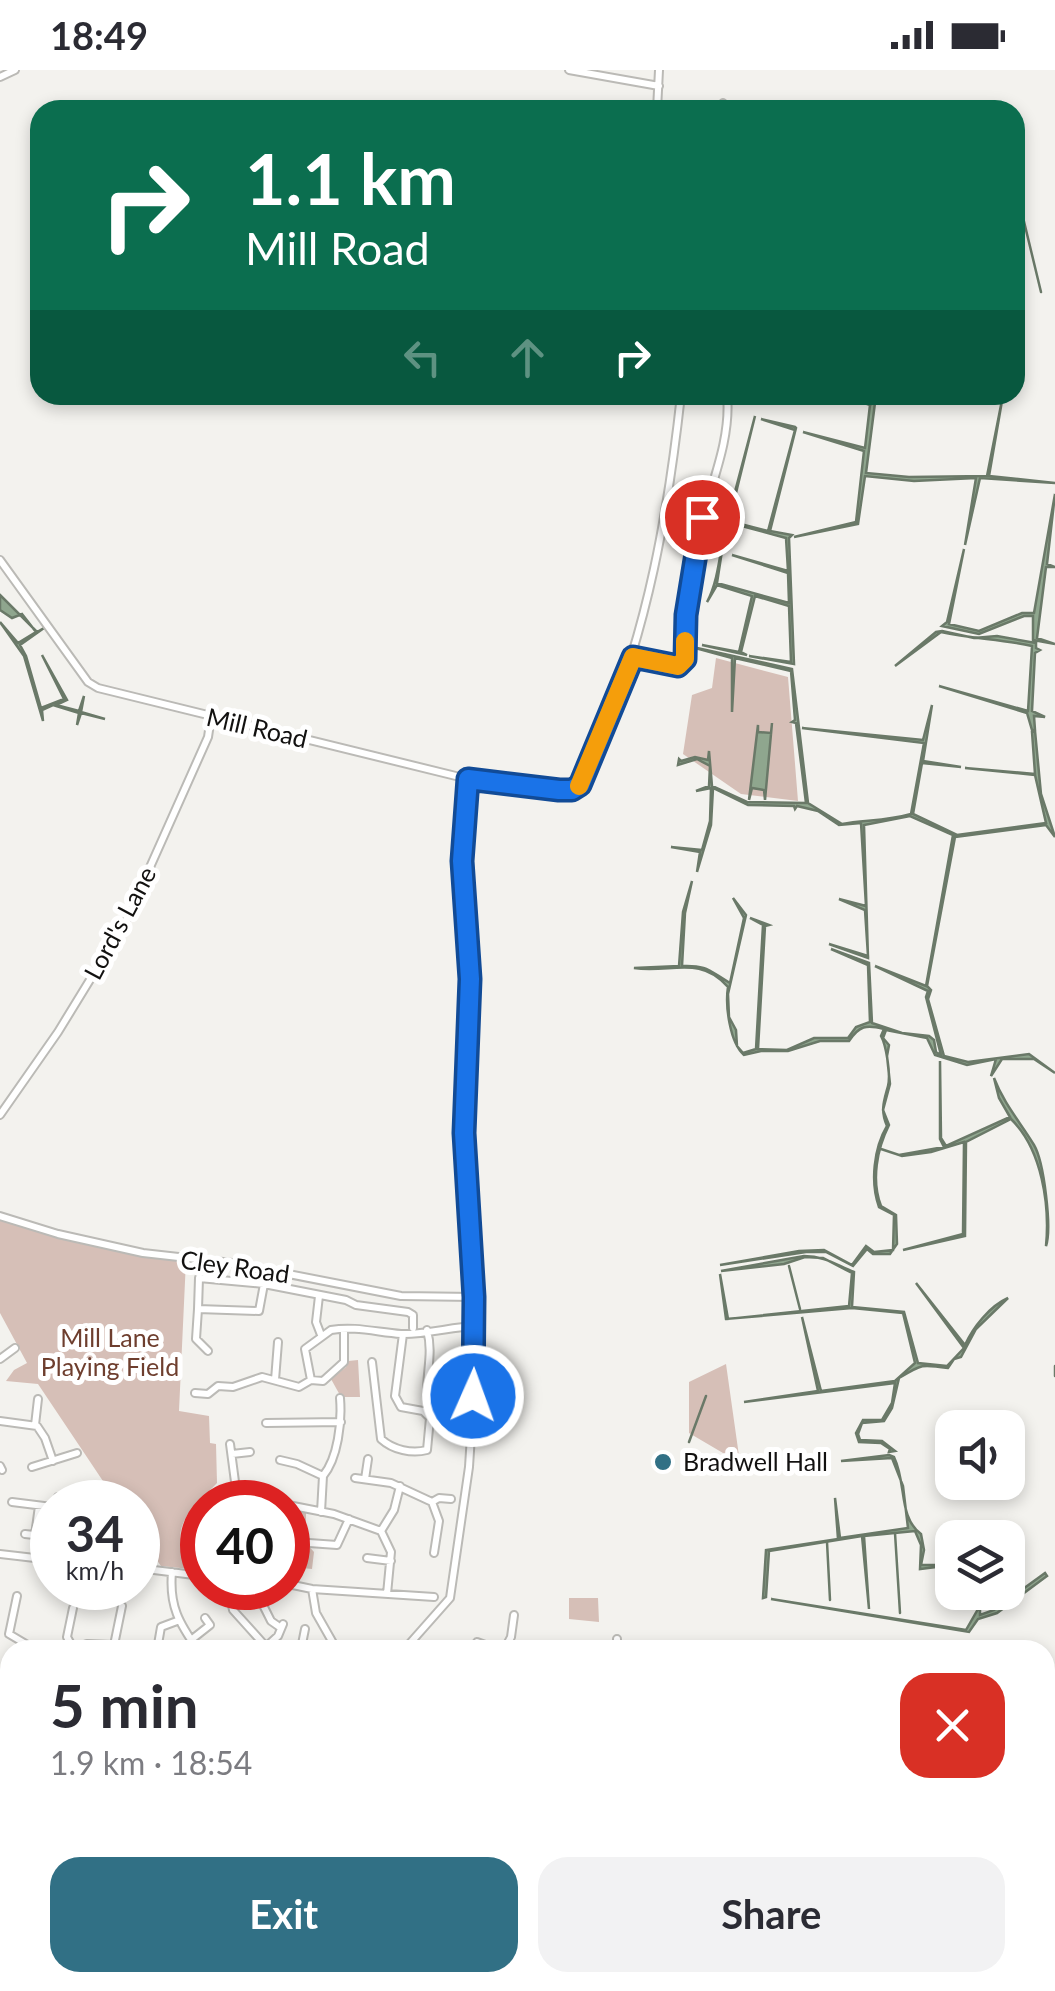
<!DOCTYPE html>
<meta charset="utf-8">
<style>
body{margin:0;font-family:Lato,sans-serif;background:#f2f2f3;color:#2b2b33;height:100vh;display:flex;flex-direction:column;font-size:38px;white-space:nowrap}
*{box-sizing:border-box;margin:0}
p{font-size:32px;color:#7c7c81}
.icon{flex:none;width:55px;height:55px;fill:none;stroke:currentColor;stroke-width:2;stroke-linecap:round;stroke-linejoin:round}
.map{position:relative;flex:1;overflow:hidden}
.side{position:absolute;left:0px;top:1570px;width:1055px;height:352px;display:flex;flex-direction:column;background:#fff;border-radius:30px 30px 0 0;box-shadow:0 5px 15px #0003}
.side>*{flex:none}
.top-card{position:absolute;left:30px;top:30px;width:995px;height:305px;border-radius:30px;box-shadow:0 5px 15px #0003;background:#0b6e4f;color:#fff;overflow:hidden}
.buttons{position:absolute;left:935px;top:1340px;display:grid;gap:20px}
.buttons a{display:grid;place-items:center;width:90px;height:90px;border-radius:20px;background:#fff;box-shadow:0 5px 15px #0003;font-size:50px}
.speed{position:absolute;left:30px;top:1410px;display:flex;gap:20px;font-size:50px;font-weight:700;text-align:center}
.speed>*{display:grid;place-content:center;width:130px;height:130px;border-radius:50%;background:#fff;box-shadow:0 5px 15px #0003;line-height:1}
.speed small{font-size:25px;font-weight:400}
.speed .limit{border:15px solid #d22;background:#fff;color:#111}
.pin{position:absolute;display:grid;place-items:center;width:85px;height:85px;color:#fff;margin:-42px;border:5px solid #fff;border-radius:50%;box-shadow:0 2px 10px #0007}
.me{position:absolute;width:110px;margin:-55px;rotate:2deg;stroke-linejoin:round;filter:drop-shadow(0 0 8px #0008)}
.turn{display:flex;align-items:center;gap:35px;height:210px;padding:0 50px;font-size:45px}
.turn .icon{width:130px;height:130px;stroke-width:2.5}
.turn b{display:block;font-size:70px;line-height:85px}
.lanes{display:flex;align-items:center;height:95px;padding:0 50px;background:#0003;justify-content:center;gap:50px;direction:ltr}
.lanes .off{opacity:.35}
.round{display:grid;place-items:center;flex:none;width:105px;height:105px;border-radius:30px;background:#f2f2f3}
.headline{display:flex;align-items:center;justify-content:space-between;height:170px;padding:0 50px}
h1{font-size:60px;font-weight:700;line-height:75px}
.primary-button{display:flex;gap:20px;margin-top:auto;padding:20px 50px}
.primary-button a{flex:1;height:115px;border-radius:30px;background:#317085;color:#fff;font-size:40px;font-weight:700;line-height:115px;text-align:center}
.primary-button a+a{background:#f2f2f3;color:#2b2b33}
.status{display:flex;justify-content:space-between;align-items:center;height:70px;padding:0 50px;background:#fff;direction:ltr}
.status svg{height:28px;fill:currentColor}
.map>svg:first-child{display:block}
.green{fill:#d6bfb7}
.water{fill:#8fa68e;stroke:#6a7968;stroke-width:2.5}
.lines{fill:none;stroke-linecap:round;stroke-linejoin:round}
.stream{stroke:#6a7968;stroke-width:2.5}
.minor-casing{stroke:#bbbab6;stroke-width:10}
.minor{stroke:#fff;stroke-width:6}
.route-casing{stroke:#114b97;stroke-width:25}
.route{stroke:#1a73e8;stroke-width:18}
.slow{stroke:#f59e0b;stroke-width:18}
.poi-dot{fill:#317085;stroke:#fff;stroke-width:4}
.labels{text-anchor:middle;stroke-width:10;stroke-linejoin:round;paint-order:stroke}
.street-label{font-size:25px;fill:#121110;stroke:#fff}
.park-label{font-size:25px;fill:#6e3e2e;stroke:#fff}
.poi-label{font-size:25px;fill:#121110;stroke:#fff;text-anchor:start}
</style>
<div class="status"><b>18:49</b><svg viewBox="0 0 49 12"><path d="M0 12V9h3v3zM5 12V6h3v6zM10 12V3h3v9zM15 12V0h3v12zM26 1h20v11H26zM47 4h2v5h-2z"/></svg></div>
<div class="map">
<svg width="1055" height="1921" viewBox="0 0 1055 1921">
<rect width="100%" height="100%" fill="#f3f2ee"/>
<path class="green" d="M716 588 788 607 798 731 741 724 683 684 692 625 712 618Z
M0 1148 71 1171 186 1190 179 1341 209 1346 210 1373 216 1374 217 1413C194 1437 171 1452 184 1486L202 1488 200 1500 161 1496 138 1463V1432H117L38 1314 6 1311 14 1300 27 1293 0 1243Z
M358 1290 360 1327H341L331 1309 346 1297 348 1291Z
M726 1294 740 1393 689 1363V1312Z
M299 1441 306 1443V1473L314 1482 312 1499 292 1497Z
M569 1528H598L599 1552 569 1549Z"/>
<path class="water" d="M842 325 871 334 876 325 866 403 909 407 987 406 1003 325 989 406 1055 413 980 408 965 475 976 408 914 411 865 406 858 454 794 467 856 452 864 381 803 362 865 378 870 335Z
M755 346 729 451 768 461 795 360 761 349 795 357 796 358 770 461 792 465 789 468 794 594 749 586 791 592 789 536 755 526 741 582 747 585 702 575 739 582 752 526 717 515 707 532C719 510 720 479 726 455L717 513 789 533 788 503 732 485 788 501 786 468 727 452Z
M1055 424 1047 494 1055 497H1046L1037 568 1055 574 1033 570V546H1024L979 564 942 556 947 552 964 479 949 554 979 561 1022 543H1034Z
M0 525 37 562 44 558 20 575 26 586 41 638 64 629 42 585 67 630 56 635 79 641 84 626 81 642 105 649 81 643 77 655 79 643 53 635 42 640 43 651 24 586 0 552 18 573 36 562 22 544 12 548 0 540Z
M942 561 974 568 997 566 1036 573V578L1040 580 1035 583 1032 641 1045 647 1034 646 1035 660H1032L1027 643 939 616 1028 641 1032 576C1001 569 973 569 941 562L895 596 936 562Z
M688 576 792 599 808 733 842 754C865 750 887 751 911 744L924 673 802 658 923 670 932 635 923 691 961 697 922 693 913 744 957 765 1046 753 1035 705 965 698 1035 704 1032 662 1035 661 1041 724 1055 767 1046 755 955 767 927 916 931 920 928 929 944 986 968 992 1029 984 1055 1003 1034 989H1002L991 1006 996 989 967 995 935 985 927 968 886 960 883 968 889 975 887 986 890 1014 883 1040 889 1055C877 1079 871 1110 881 1136L896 1145 897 1174 890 1184H873L867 1179 853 1196 826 1182H806L720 1195 799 1181 824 1180 852 1195 866 1176 874 1182 893 1180 894 1145 879 1137C870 1112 874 1078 887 1056 880 1040 884 1031 888 1016 891 1004 886 975 881 966L884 959C866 954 859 956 849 971H820L788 981H761L744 985C730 973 725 936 728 917 700 884 669 904 634 898L679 896 683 842 692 811 685 843 682 896C708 895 709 901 730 913L744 848 733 828 746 845 728 924 729 947 736 960 737 976 743 983 756 979 763 855 750 848 769 855 765 856 758 979 787 980 814 968H848L856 957 870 952 868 895 831 879 869 893 872 953 902 963 929 966 934 970 936 982 941 985 926 927 928 921 875 896 926 916 953 765 910 746 864 755 868 888 829 874 868 886 865 840 839 829 866 836 861 753 839 755 818 741 797 736 795 739 794 736 748 735 713 718 711 755 697 802 700 782 671 777 702 780 710 751 711 718 696 721 709 716 710 696 697 689 678 695 679 689 681 691 695 687 708 690 709 681 712 716 747 732 806 733 796 653 792 652 795 650 791 601 735 588 732 642V588Z
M772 653 765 730 764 720 752 718 749 730 758 655V662L771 663Z
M940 991 941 1068 946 1076 1010 1047 999 1028 994 1008C1004 1034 1020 1052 1034 1075 1044 1092 1052 1158 1046 1176 1050 1135 1042 1079 1011 1049L966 1072 965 1166 903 1180 963 1164 964 1072 931 1082 902 1086 881 1079 899 1085 944 1077 940 1069Z
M804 1186C825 1186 836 1195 854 1202L852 1237 904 1242 918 1293 947 1296 964 1278 916 1213 965 1275C973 1257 990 1236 1008 1228L976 1259 961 1287 954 1289 948 1298C922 1294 922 1294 899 1308L892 1338 884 1351 862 1353 858 1364 860 1370 882 1371 895 1381 889 1382 890 1379 881 1373 859 1372 856 1363 863 1350H882L892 1333 895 1313 744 1332 818 1321 802 1247 821 1321 895 1311 915 1293 903 1243 852 1238 726 1249 720 1204 728 1249 849 1236 852 1203 823 1188 805 1187 784 1194 721 1201Z
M889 1385 894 1387C907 1414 898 1447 921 1464L924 1480 921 1495H952L920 1499 921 1475 915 1461 864 1466 869 1539 862 1466 769 1481 766 1527 763 1528 766 1480 838 1469 835 1428 840 1468 908 1458 903 1416 892 1388 841 1391Z
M1045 1503 1047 1506 997 1543 978 1549 969 1562 771 1529 966 1560 978 1539 977 1523 980 1528V1545L994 1540Z"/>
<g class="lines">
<path class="stream" d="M1020 135 1041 222
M789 1196 800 1239
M1055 1296V1306
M689 1372 706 1326
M895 1463 900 1543
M827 1472 830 1530
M1045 1665 1055 1667
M1045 1708 1055 1710
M1045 1751 1055 1753
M869 1921 875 1912
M921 1921 922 1912"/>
<g class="minor-casing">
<path id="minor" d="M569 0 659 16
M0 7 15 0
M657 40 659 0
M721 40 723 33
M0 490 88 612 98 618 468 709 572 720C588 710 594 685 602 668 648 557 668 443 681 325
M633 587 679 596C689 586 689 526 691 506 694 486 697 466 703 446 714 407 731 366 727 325
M0 1045 58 962 126 851 208 667 211 647
M0 1146 58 1164 143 1183 232 1193 401 1226 474 1227
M264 1214 259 1241 198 1239 199 1208 264 1214 346 1230 356 1235 408 1242 413 1245V1258
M319 1226 316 1252 321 1265
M198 1239 196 1269 208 1281
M344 1261V1292L323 1311 311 1310 305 1279 331 1260C354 1256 376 1262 401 1264 423 1265 452 1257 474 1256
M0 1289 15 1278
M372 1292 381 1369C393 1380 412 1384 427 1380L430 1348 423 1341 401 1337 395 1326 403 1264
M275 1310 278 1272
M427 1322C427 1299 433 1282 427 1260
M195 1323 208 1324 218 1316 233 1317 262 1307 299 1317 311 1310
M0 1351 37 1356 45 1368 53 1391
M266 1353 341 1352
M35 1355 38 1329
M230 1374 237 1427
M232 1384 250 1382
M280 1390 297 1394 323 1406 321 1442
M0 1396 2 1400
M32 1397 77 1383
M323 1406C338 1388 342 1352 340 1328
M355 1408 391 1413 432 1432 439 1451 434 1483
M365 1409 368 1389
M91 1417 87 1421 95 1432
M12 1432 52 1437
M57 1432 58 1427
M229 1432 256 1424 282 1432
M432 1432 439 1428 451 1429
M288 1435 334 1444 381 1461 391 1482 387 1524
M381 1461 394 1440 400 1416
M25 1464 52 1467
M35 1465 39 1436
M309 1473 337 1475 349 1449
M0 1484 52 1490
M367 1488 391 1491
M138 1498 202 1506
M172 1502C169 1536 179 1553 198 1580
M288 1514 312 1519 434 1527
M228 1518 233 1540 269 1580
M312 1519 316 1543 337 1580
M17 1526 9 1564 36 1580
M264 1537 271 1551 281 1558
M73 1538 67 1567 73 1578
M305 1559 302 1574 309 1580
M191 1570 210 1555 205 1548
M267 1576 278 1566 283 1554
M73 1579 87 1574 113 1575
M113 1580 122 1536
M157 1580 161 1557 177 1551
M404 1580 450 1528 469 1397 475 1301 464 1063 470 983V909L461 791 468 709
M473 1580 477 1572 499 1580
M504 1580 511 1567 514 1545
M617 1580V1569
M0 1620 10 1621
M0 1669 10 1672
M0 1725 10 1695
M0 1734 10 1737
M0 1774 10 1776
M0 1867 10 1861
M213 1912 215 1921
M233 1912 244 1916 246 1921
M393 1912 401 1921
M503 1912 505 1921
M649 1912 655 1921
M285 1921V1912
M582 1921 588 1912"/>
</g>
<use href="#minor" class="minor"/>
</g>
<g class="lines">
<g class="route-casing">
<path id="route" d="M473 1326 474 1227 464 1063 470 909 462 791 468 709 559 720H572L580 715 633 587 678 596 685 589 686 545 702 447"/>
</g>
<use href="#route" class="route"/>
<path class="slow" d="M579 716 633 587 678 596 685 589V571"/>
</g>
<circle class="poi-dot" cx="663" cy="1392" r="10"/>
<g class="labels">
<g class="street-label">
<text transform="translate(257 658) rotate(13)" y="9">Mill Road</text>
<text transform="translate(120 853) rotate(-62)" y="9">Lord's Lane</text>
<text transform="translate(235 1197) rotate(8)" y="9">Cley Road</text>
</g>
<g class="park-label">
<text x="110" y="1277">Mill Lane<tspan x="110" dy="29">Playing Field</tspan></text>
</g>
<g class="poi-label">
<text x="683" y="1401">Bradwell Hall</text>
</g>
</g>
</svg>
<div class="buttons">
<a><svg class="icon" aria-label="sound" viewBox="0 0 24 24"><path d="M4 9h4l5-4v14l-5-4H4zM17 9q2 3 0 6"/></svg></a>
<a><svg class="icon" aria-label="layers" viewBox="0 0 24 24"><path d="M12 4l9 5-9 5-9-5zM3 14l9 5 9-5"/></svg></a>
</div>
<div class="speed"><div>34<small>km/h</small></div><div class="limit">40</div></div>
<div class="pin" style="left:702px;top:447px;background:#d93025"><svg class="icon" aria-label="arrive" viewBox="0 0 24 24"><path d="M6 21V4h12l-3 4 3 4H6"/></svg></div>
<svg class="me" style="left:473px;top:1326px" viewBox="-20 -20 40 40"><circle r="17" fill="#1a73e8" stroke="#fff" stroke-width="3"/><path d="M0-11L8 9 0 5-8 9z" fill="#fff"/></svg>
<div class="top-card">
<div class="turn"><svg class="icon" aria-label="right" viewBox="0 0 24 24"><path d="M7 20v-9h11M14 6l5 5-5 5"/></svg><div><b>1.1 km</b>Mill Road</div></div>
<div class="lanes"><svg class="icon off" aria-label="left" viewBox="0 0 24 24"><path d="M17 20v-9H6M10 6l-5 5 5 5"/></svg><svg class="icon off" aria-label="ahead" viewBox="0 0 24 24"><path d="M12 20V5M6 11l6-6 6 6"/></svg><svg class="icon" aria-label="right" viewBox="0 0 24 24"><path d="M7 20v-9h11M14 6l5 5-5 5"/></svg></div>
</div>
<section class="side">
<div class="headline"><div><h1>5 min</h1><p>1.9 km · 18:54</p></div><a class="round" style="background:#d93025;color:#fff"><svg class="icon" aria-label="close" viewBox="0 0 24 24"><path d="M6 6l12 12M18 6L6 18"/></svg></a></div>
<div class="primary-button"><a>Exit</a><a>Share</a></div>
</section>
</div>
